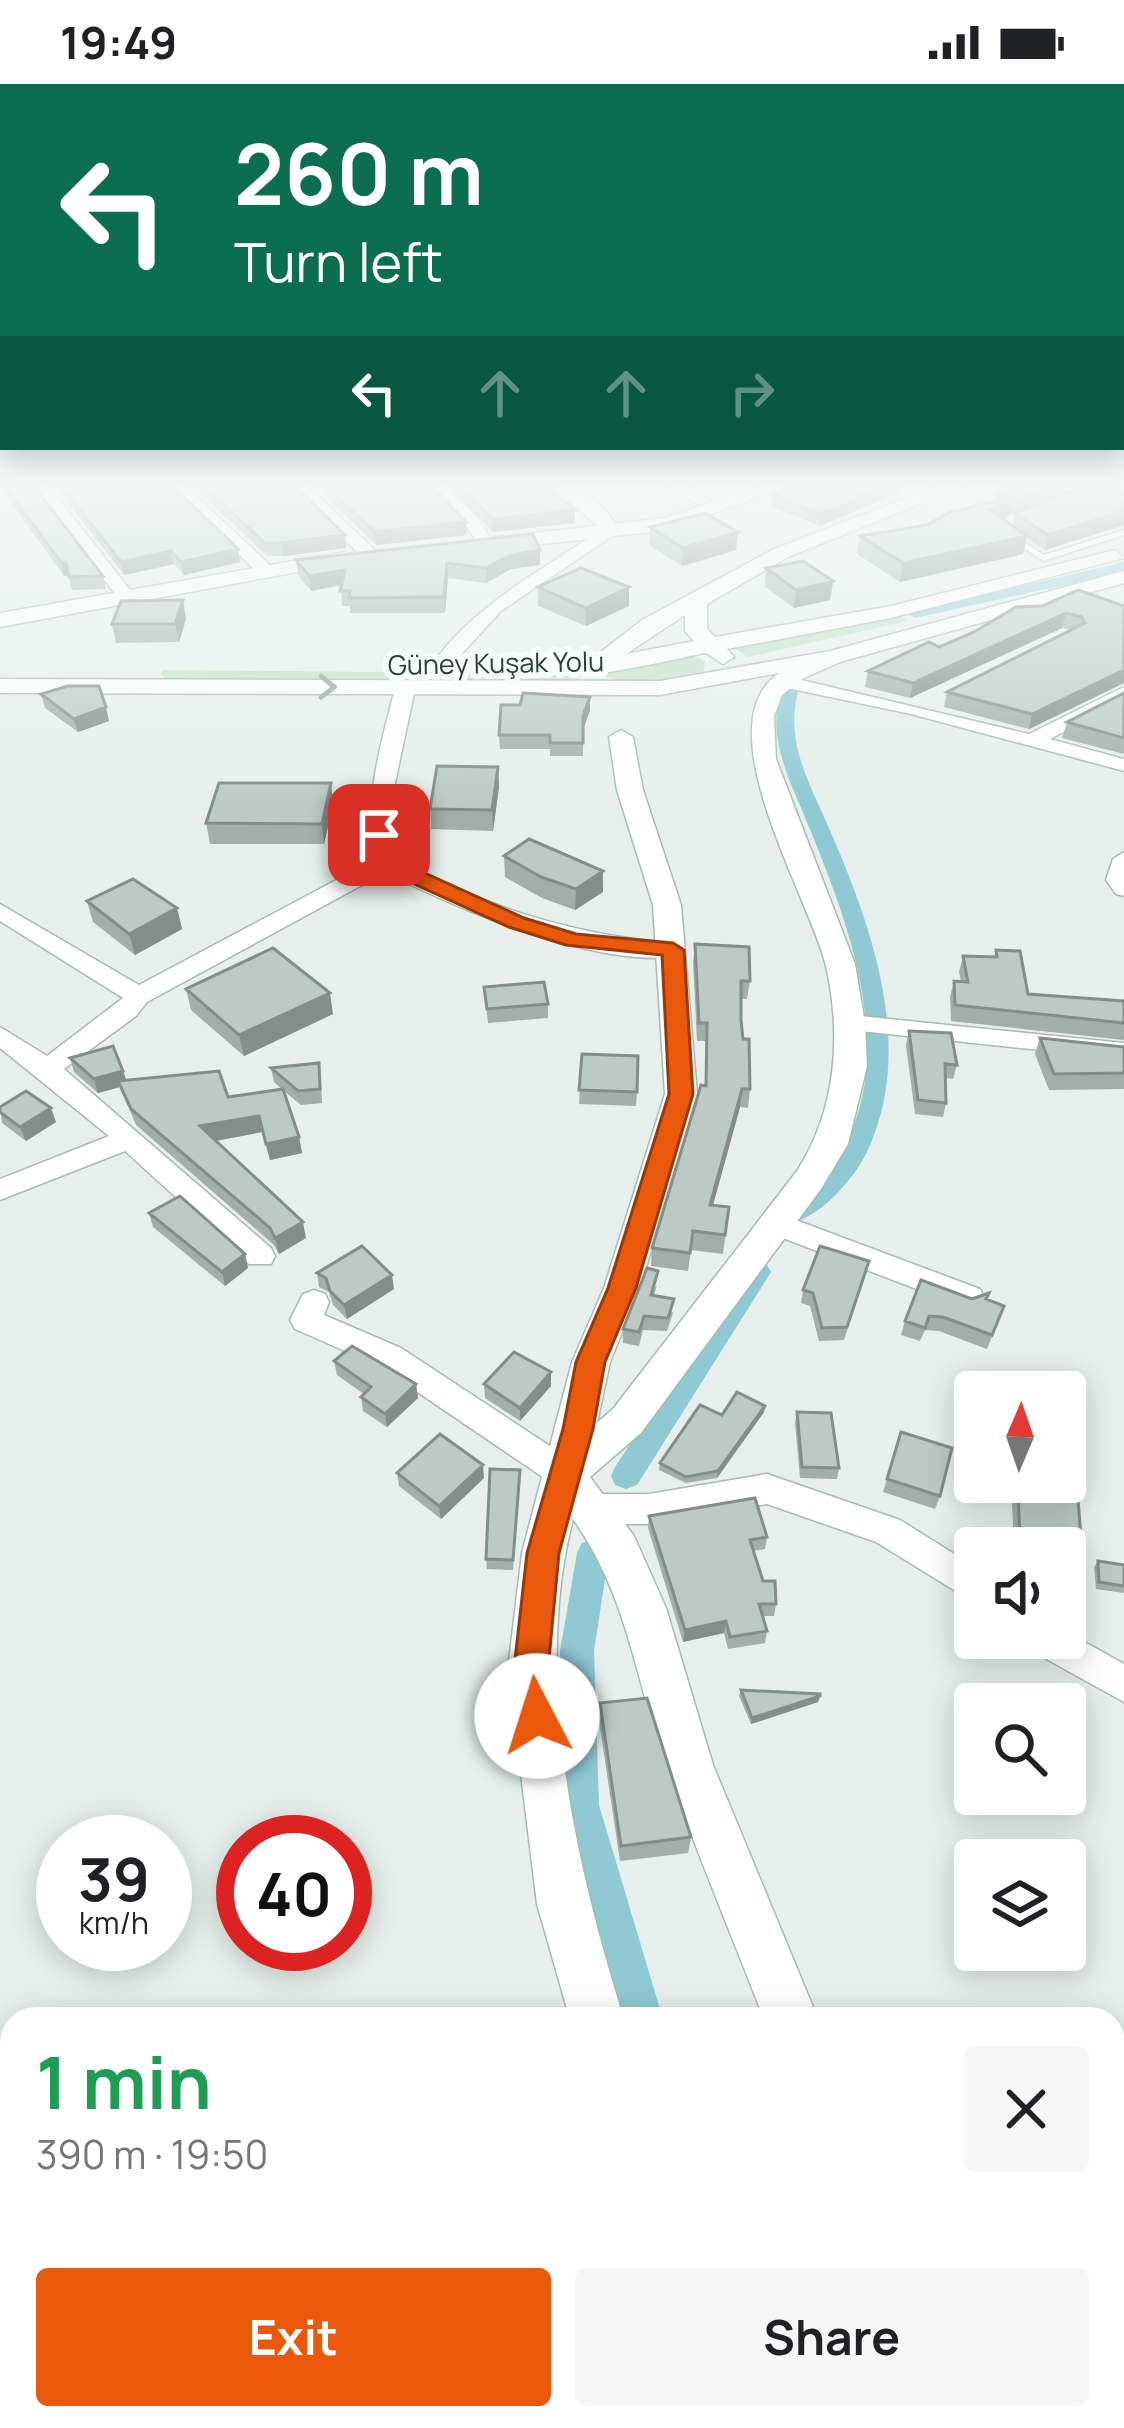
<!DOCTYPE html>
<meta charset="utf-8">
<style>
body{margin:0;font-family:Manrope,sans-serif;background:#f6f6f6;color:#202124;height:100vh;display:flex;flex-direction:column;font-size:45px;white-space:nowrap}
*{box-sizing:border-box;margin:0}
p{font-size:39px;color:#757577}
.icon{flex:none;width:66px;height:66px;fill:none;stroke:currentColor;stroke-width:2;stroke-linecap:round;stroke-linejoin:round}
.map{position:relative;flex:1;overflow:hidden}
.panel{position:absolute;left:0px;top:1923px;width:1125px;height:423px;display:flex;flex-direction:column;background:#fff;border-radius:36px 36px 0 0;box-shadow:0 6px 30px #0003}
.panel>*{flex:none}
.banner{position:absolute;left:0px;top:0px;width:1125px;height:366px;box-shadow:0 6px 30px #0003;background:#0b6e4f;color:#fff;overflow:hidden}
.needle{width:78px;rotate:2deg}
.buttons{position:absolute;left:954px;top:1287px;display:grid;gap:24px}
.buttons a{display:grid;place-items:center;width:132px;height:132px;border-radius:12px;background:#fff;box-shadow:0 6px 30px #0003;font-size:60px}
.speed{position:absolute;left:36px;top:1731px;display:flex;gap:24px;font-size:60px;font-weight:700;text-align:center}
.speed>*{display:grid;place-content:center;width:156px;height:156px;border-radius:50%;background:#fff;box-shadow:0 6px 30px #0003;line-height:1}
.speed small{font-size:30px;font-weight:400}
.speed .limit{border:18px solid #d22;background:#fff;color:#111}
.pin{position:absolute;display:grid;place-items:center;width:102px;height:102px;color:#fff;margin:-51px;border-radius:24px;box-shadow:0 6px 18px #0006}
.me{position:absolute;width:132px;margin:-66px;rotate:355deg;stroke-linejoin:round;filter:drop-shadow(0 0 9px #0008)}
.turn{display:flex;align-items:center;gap:42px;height:252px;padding:0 36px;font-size:54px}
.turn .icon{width:156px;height:156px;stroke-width:2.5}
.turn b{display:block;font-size:84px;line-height:102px}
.lanes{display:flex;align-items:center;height:114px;padding:0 36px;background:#0003;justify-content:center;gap:60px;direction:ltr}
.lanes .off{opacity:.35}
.round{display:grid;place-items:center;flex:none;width:126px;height:126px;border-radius:12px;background:#f6f6f6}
.overview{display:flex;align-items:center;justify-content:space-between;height:204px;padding:0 36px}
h1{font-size:72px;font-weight:700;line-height:90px;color:#1e9e55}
.cta{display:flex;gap:24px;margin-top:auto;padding:24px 36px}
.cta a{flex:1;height:138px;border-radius:12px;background:#ea580c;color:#fff;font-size:48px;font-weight:700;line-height:138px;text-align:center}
.cta a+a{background:#f6f6f6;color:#202124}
.status{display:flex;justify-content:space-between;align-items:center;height:84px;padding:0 60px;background:#fff;direction:ltr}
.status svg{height:33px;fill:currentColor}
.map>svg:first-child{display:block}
.green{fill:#bfe0c8}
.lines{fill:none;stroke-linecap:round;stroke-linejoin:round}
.canal{fill:#8ec9d4;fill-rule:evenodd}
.lane-casing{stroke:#a8b8b2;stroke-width:3}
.street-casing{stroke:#a8b8b2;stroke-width:3}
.secondary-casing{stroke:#a4bbb3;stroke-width:3}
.lane{fill:#fff;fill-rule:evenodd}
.street{fill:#fff;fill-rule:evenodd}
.secondary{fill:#fff;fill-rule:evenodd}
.wall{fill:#a1aea9;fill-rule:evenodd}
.shaded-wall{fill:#838d89}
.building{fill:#bbcac4;stroke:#838d89;stroke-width:3}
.oneway{stroke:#92a09c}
.route{fill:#ea580c;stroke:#983908;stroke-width:3}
.labels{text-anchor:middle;stroke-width:12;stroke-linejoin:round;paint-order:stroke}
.far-street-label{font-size:27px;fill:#24423a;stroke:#f7fbf9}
</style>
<div class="status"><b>19:49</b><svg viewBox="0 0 49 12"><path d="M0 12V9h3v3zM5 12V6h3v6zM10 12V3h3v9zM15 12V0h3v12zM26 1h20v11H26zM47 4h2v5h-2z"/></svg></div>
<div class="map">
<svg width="1124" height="2344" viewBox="0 0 1124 2344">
<rect width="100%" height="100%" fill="#e6efeb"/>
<path class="green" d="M895 528 907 537 748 573 730 561Z
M686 569 705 577 704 587 632 602 607 593 606 587Z
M164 586 577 590 583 602 167 596 160 590Z"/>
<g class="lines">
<path class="canal" d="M1124 478V488L915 534 907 529Z
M790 599 799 604C783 659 811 701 832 751 874 849 915 966 867 1068 855 1093 824 1129 797 1137L788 1135 784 1128 788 1121C805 1106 828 1091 840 1070 899 972 849 840 809 743 790 695 766 657 781 604Z
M757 1178 767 1181 771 1188 637 1401 626 1405 615 1401 611 1392 615 1383 747 1181Z
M593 1455 604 1459 609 1469 594 1567 599 1721 663 1935H623L563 1721 560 1567 577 1469 582 1459Z
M773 2334H819L823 2344H777Z"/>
<g class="lane-casing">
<path id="lane" d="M1036 396H1048L1082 408 1110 396H1121L1082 413Z
M1124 446V451L1043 477 1007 453 1014 451 1044 471Z"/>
</g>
<g class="street-casing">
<path id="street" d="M28 396H44L134 511V519H122Z
M162 396H179L272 483V491H260Z
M284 396H301L376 467V475H364Z
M421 396H438L474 430 495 460 493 464H481L462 436Z
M548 396C573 396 611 423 618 448L501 527 446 587H432L430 583C474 521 539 488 601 446Z
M661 396H680L712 417 698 420Z
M780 591 1029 650 1124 603V617L1050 655 1124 675V687L911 630 773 601 770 597Z
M405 599 415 605 392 713 397 776C486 823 572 851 673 859L682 861V871C606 888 453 824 386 788L147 918 136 932 64 985 271 1164 275 1172 271 1180H249L125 1067 0 1116V1095L109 1052 0 964V943L47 972 123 914 0 837V820L139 901 374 776C364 717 380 662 395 605Z
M1124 768V812L1116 810 1106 796 1113 775Z
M850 931 1124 959V975L841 945 837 939Z
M777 1129 980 1205 984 1213 980 1221 969 1225 767 1148 762 1140Z
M314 1206 325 1210 329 1218 324 1231 401 1264 577 1380 582 1390 577 1400 565 1404 553 1400 379 1282 295 1245 290 1236 303 1210Z
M767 1390 900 1436 975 1483V1519L876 1458 767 1420 649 1440H590L578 1436 573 1425 578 1414 590 1410H649Z
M1065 1547 1124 1580V1618L1030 1566 1024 1554H1065Z"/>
</g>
<g class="secondary-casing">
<path id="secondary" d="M777 396H804L668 446 490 466 480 460 490 454 665 434Z
M953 396H979L788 473 707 520V545L715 553 891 522 1115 466 1124 474 891 534 727 565 734 573 723 580 706 569C671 575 559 605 535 585L546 578 592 575 642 536 774 465ZM685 531V547L694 557 626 570Z
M345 468 355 474 352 478 0 543V529Z
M1124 487V499L840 578 802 595 782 611 774 633 776 675 855 880 865 939 867 982 848 1060 821 1105 641 1349 590 1393 634 1452 666 1524 713 1681 818 1935H764C732 1852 697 1769 667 1685 635 1596 629 1514 573 1435 532 1592 576 1783 624 1935H570L537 1820 508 1585 522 1469 572 1278 604 1204 665 1010 653 821 617 706 609 653 621 646 633 653 643 706 681 821 697 1010 640 1204 610 1278 597 1339 613 1325 797 1087C836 1026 842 953 826 882 809 812 703 641 779 589L660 611 0 609V595L660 597 830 567Z
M716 2334H778L782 2344H720Z
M975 2334H1040L1044 2344H979Z"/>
</g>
<use href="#lane" class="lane"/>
<use href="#street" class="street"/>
<use href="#secondary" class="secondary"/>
</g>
<path class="wall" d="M0 396 103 492 106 505 72 506 68 491 64 492 0 403Z
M50 396H166L240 478 184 491 174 480 124 491Z
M186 396H289L346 464 283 472H267Z
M308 396H426L467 451 376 461Z
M444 396H549V398L556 402V411L575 426V439L492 448Z
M1062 396H1096L1082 403Z
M1124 396V441L1045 466 1026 454 1023 470 900 498 857 470 860 452 927 441 993 418 995 409 1065 399 1063 411ZM1011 428 1015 429 1012 441 1003 435 1010 431Z
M899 408 820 442 772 423 773 411Z
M650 443 736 466 682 482 649 461Z
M296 476 540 481 511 485 486 499 448 494 445 529H350V522H342L341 501 311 507 298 491Z
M766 484 833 497 830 516 794 524 765 503Z
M538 503 629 522 586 542 538 522Z
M1124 522V599L1029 645 944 623 947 608 1071 546 1062 544 910 614 865 603 868 587 939 563 974 548 1016 523Z
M186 535 179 558 116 559 112 540Z
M1124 609V670L1062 654 1067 638Z
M41 610 109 637 78 648 45 624Z
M590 613V626L583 645V672H550V665H500L499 651 520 621Z
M498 683 499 703 493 747 431 745 430 725Z
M331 699 333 719 324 760H210L206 739Z
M504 772 603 808 575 826 542 814 505 793Z
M87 817 177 824 182 845 135 871 93 838Z
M695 860 750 897 747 915H741V936L750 1005 748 1024 740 1023 713 1121 729 1123 723 1170 691 1166 688 1187 651 1182 652 1164 705 1002 706 957H697L693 878Z
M996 866 1028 910 1124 917V956L951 937 950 913 954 897H961L959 888 963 872 994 873Z
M484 903 548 920V934L488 939Z
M186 905 333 930 244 972 191 926Z
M909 947 957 981 953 995 946 994V1019L943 1033 915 1030 906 961Z
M1040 954 1124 963V1005L1049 1006 1035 970Z
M582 970 637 1008 636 1022 579 1020Z
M70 974 123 987 126 996 228 1013 282 1005 274 998 271 984 321 993 322 1019 301 1021 284 1007 299 1053 302 1069 270 1076 262 1048 216 1057 306 1154 279 1170 274 1161 136 1041 120 1003 98 1009 74 988Z
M0 1023 56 1038 26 1057 2 1039Z
M149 1129 245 1170 248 1184 225 1202 153 1143Z
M869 1177 844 1256 819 1257 810 1222 801 1219 803 1206Z
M317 1189 394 1205 347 1235 333 1221 329 1208 319 1203Z
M657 1201 654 1211 673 1229 667 1247 643 1246 639 1262 623 1259V1245Z
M972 1215H986L1004 1222 987 1265 939 1247 925 1246 920 1257 901 1251 905 1237Z
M334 1277 416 1300 418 1314 387 1343 363 1327 361 1313 364 1310 337 1291Z
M551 1288V1302L520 1337 485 1314 484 1300Z
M765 1322 764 1328 717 1394 686 1399 659 1386 660 1379 722 1331Z
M797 1328 839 1384 837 1395 800 1394 795 1339Z
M901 1348 940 1412 935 1425 883 1408Z
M397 1389 484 1394 441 1435 399 1402Z
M520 1396 513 1486 487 1485 486 1475Z
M1018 1407 1082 1466 1075 1479 1065 1478V1464H1014L1012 1420Z
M649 1432 767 1453 765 1465 753 1467 763 1497 776 1520 774 1532H763L767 1547 765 1559 728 1565 724 1549 683 1558 648 1444Z
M1098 1477 1124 1481V1509L1096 1505 1094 1483Z
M741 1606 820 1612 818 1618 751 1640 739 1612Z
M600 1619 691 1753 688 1769 620 1777 599 1637Z"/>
<path class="shaded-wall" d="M901 396 899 408 820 442 821 430Z
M1065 399 1062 411 1015 429 1018 417Z
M1014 413 1010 431 987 444 990 426Z
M575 426V439L492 448V435Z
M1124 427V441L1045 466 1048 451Z
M466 438 467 451 376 461 375 448Z
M738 448 736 466 682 482 683 464Z
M345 451 346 464 283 472 281 459Z
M1027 452 1023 470 900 498 903 479Z
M238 465 240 478 184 491 181 478Z
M540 466V481L511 485 486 499V484L511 471Z
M171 467 174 480 124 491 121 478Z
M61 478H66L70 491 64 492Z
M447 479 448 494 445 529 444 513Z
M345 486 346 500 311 507 309 492Z
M833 497 830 516 794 524 796 506Z
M629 503V522L586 542V524Z
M183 516 186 535 179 558 175 540Z
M1066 529 1062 544 910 614 913 599Z
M1124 586V599L1029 645 1032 630Z
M590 613V626L583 646V632Z
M106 623 109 637 78 648 74 635Z
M498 683 499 703 493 747 492 726Z
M331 699 333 719 324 760 322 740Z
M603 787V808L575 826 576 805Z
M177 824 182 845 135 871 129 850Z
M330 909 333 930 244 972 239 951Z
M123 987 128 1001 118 997 120 1003 98 1009 94 995Z
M742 1005 740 1023 708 1139 710 1121Z
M51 1024 56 1038 26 1057 20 1043Z
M259 1032 262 1048 204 1059 200 1042Z
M299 1053 302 1069 270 1076 266 1060Z
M303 1138 306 1154 279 1170 275 1154Z
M245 1170 248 1184 225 1202 222 1188Z
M392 1191 394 1205 347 1235 344 1221Z
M551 1288V1302L520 1337V1324Z
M416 1300 418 1314 387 1343 385 1330Z
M765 1322 764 1328 717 1394 718 1387Z
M483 1381 484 1394 441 1435 439 1422Z
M726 1537 724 1549 683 1558 685 1546Z
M820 1612 818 1618 751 1640 752 1634Z"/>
<path class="building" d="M0 396H29L103 492 69 493 66 478H61Z
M57 396H166L238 465 181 478 171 467 121 478Z
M197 396H289L345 451 281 459H265Z
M319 396H426L466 438 375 448Z
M455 396H545L556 402 547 404 575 426 492 435Z
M810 396H901L821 430 773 411Z
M1019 396H1055L1065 399 1018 417 1014 416V413L1011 415 995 409Z
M1101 396H1124V427L1048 451 1014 429Z
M1014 413 990 426 1027 452 903 479 860 452 927 441 951 428Z
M705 429 738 448 683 464 650 443Z
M533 450 540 466 511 471 486 484 447 479 444 513 349 514 350 507H340L345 486 309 492 296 476Z
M803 477 833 497 796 506 766 484Z
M581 484 629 503 586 524 538 503Z
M1078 506 1124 522V586L1032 630 947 608 1085 539 1082 533 1066 529 913 599 868 587 929 558 939 563 974 548 1016 523 1042 522Z
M183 516 175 540H112L121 517Z
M68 602H99L106 623 74 635 41 610Z
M523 609 590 613 583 632V659H550V651H499L501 621H520Z
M1124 609V654L1067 638Z
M437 682 498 683 492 726 430 725Z
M219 699H331L322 740 206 739Z
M529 755 603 787 576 805 541 793 504 772Z
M133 795 177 824 129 850 87 817Z
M695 860 749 863 750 897H741V936L743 955H749L750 1005H742L710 1121 729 1123 725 1151 693 1147 690 1169 652 1164 701 1001 706 1002 707 939H699Z
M273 864 330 909 239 951 186 905Z
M996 866 1020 867 1028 910 1124 917V939L955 921 954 897 968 898 963 872 997 873Z
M544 898 548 920 487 925 484 903Z
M909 947 951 949 957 981 945 980 946 1019 918 1016Z
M1040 954 1124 963V989L1054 990Z
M113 962 123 987 94 995 70 974Z
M582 970 638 972 637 1008 579 1006Z
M319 979 320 1005 298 1007 271 984Z
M219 987 228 1013 283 1005 299 1053 266 1060 259 1032 200 1042 303 1138 275 1154 270 1144 131 1025 118 997Z
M26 1007 51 1024 20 1043 0 1028V1023Z
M180 1112 245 1170 222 1188 149 1129Z
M362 1162 392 1191 344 1221 330 1207 326 1194 317 1189Z
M820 1162 869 1177 847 1243 822 1244 813 1209 803 1206Z
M647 1184 658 1187 651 1211 674 1215 668 1234 644 1232 639 1248 623 1245Z
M921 1196 972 1215 989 1209 986 1215 1004 1222 992 1251 943 1233 929 1232 925 1244 905 1237Z
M352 1262 416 1300 385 1330 361 1313 371 1303 334 1277Z
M514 1268 551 1288 520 1324 484 1300Z
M737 1308 765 1322 718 1387 686 1393 660 1379 700 1321 722 1331Z
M797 1328 831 1329 839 1384 802 1383Z
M901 1348 952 1364 940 1412 887 1395Z
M440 1350 483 1381 439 1422 397 1389Z
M490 1385 520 1386 513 1476 486 1475Z
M1018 1407 1078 1415 1082 1466 1020 1457Z
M755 1414 767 1453 750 1456 763 1497H775L776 1520H759L767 1547 730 1553 726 1537 685 1546 649 1432Z
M1098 1477 1124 1481V1502L1099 1498Z
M741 1606 820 1610V1612L752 1634Z
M647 1614 691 1753 621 1762 600 1619Z
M619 2334H636L623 2343Z"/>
<defs><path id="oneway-chevron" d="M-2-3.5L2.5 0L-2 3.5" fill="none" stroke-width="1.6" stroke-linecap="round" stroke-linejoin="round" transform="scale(3)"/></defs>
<use class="oneway" href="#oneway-chevron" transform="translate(327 603) rotate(1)"/>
<linearGradient id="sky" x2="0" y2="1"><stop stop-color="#84bce0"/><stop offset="0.55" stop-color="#f4f8f6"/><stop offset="1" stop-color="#f4f8f6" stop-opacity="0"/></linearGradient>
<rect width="1124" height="724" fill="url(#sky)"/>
<path class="route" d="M379 745 389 751 396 776 524 834 576 850 673 859 684 866 693 1010 636 1204 605 1278 593 1345 559 1469 548 1585 555 1632 549 1644 537 1649 525 1644 514 1585 527 1469 563 1345 576 1278 608 1204 669 1010 662 871 566 861 509 843 379 784 369 751Z"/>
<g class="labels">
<g class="far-street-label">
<text transform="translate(496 580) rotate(-1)" y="9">Güney Kuşak Yolu</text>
</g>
</g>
</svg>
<div class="buttons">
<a><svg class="needle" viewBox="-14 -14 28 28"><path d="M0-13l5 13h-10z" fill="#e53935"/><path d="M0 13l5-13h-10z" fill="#757577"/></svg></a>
<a><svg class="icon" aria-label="sound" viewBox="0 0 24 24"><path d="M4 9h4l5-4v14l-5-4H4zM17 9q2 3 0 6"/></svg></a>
<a><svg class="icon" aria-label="search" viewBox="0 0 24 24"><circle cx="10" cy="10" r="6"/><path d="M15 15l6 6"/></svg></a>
<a><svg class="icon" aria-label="layers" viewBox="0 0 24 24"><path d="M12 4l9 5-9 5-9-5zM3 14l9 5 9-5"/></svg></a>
</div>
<div class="speed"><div>39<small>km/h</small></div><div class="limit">40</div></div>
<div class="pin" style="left:379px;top:751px;background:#d93025"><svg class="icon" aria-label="arrive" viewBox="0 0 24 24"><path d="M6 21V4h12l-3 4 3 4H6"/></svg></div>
<svg class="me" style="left:537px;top:1632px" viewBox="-20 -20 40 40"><circle r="19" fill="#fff"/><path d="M0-13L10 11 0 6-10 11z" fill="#ea580c"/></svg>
<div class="banner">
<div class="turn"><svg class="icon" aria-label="left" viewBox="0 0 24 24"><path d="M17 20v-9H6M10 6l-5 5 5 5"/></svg><div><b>260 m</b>Turn left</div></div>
<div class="lanes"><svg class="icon" aria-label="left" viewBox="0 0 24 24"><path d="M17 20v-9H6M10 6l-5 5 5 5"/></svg><svg class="icon off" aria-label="ahead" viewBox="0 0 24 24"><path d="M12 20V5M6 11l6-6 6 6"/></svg><svg class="icon off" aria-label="ahead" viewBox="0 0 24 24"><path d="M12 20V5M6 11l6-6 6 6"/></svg><svg class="icon off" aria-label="right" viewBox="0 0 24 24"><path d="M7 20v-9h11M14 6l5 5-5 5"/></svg></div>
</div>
<section class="panel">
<div class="overview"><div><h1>1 min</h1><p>390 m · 19:50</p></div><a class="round"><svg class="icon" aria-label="close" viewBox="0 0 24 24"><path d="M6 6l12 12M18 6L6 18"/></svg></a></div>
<div class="cta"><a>Exit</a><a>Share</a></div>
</section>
</div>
